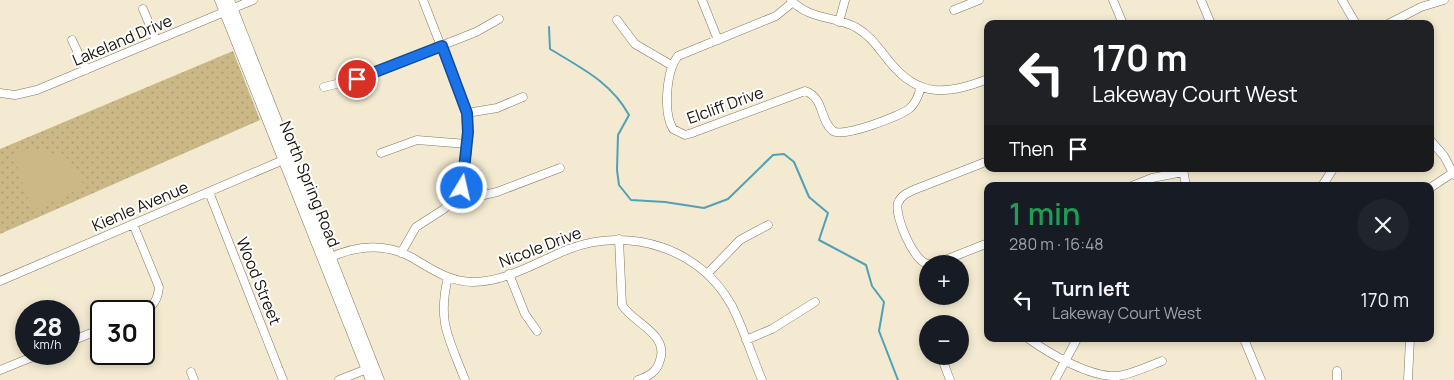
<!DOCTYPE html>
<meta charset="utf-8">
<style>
body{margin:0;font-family:Manrope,sans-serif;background:#20242c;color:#f1f3f6;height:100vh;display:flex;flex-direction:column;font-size:19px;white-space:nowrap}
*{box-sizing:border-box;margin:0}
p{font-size:16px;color:#9ea1a6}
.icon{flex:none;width:28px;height:28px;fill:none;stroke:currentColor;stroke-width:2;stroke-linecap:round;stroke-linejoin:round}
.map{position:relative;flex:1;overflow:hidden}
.panel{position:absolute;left:984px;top:182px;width:450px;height:160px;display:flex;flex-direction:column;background:#171b24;border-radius:10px;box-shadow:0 2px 8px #0003}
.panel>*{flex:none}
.banner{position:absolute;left:984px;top:20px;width:450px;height:152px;border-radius:10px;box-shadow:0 2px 8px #0003;background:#202124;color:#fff;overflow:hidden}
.controls{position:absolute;left:919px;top:255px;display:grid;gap:10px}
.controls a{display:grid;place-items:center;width:50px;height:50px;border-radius:50%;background:#171b24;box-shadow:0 2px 8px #0003;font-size:25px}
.speed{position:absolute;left:15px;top:300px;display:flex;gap:10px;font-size:25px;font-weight:700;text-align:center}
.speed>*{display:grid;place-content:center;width:65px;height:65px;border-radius:50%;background:#171b24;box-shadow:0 2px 8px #0003;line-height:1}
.speed small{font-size:12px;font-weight:400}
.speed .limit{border:2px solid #111;border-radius:8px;background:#fff;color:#111}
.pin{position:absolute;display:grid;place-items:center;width:42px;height:42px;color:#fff;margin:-21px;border:2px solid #fff;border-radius:50%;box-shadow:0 1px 5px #0007}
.me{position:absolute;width:55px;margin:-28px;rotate:9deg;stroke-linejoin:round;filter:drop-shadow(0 0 4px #0008)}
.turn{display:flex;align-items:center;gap:18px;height:105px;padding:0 25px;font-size:22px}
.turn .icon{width:65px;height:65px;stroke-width:2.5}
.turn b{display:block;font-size:35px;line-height:42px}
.then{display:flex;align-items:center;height:48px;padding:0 25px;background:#0003;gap:10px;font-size:19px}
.round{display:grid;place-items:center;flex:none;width:52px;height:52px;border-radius:26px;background:#20242c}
.overview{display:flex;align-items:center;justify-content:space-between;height:85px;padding:0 25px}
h1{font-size:30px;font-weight:600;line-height:38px;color:#1e9e55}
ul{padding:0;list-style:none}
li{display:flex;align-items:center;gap:15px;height:65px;padding:0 25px}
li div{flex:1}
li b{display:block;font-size:19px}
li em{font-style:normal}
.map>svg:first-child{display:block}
.grass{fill:url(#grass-dots)}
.garden{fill:#cbb887}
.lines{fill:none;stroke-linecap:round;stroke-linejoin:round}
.stream{stroke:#4fa1b5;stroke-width:2}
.minor-casing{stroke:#807761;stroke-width:9}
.major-casing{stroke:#807761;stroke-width:11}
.minor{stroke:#fff;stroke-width:8}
.major{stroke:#fff;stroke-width:10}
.route-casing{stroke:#114b97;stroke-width:12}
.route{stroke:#1a73e8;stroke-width:9}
.labels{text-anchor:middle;stroke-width:4;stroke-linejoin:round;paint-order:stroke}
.street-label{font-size:16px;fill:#16130a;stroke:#fff}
</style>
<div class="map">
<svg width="1454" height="380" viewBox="0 0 1454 380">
<defs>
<pattern id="grass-dots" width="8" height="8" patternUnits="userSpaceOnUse" patternTransform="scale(1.25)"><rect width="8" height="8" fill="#cbb887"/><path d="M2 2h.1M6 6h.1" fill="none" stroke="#ae9d73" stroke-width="1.8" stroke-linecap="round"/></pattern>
</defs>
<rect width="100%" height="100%" fill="#f3ead1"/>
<path class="grass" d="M233 51 260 120 0 234V149Z"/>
<path class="garden" d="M31 149C56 150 76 162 84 187L36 209 31 208 15 160V154Z"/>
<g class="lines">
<path class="stream" d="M549 27 550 49C581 68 611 82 629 115L618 135 617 170 619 185 631 200 665 202 704 208 728 199 773 155 784 154 794 162 809 197 828 213 819 240 866 265 872 286 884 302 879 331 898 380"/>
<g class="minor-casing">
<path id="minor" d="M702 0 718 40
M791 0C809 20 836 16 857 28 871 36 879 49 889 61 918 98 947 95 988 79
M1113 0 1123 24
M1201 0 1211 24
M1342 0 1356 24
M793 2 776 16 678 56C666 71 663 113 673 129L685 135 692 133 805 91C825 98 819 120 833 131 843 138 901 116 910 108 916 103 919 94 921 87
M143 9 156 40
M954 10 979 0
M617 20 635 44 671 65
M839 22 845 0
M1388 24 1421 7 1444 0
M72 40 86 70
M324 87 357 79 476 32 499 19
M0 93 15 95 37 90 253 0
M467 113 497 108 523 97
M1430 140 1444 156 1454 175
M381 153 417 140 467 144
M1183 169 1186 186
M1132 186 1152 178 1183 172
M1322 186 1333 169
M462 188 484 195 497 192 560 168
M1430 188 1454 172
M209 192 283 380
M133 224 159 287C158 299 154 305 144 312
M619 239 622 305C633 323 669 334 660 360 657 372 649 376 638 380
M401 253 416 227 444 209 457 195 463 183 467 153V113L423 0
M327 259C354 246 383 242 411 257 430 268 449 282 473 282 506 282 539 261 569 249 630 226 700 248 732 306 744 330 752 356 762 380
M928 264C914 262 894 216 898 203 901 195 909 192 916 189L988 161
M935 264 988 243
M509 274 525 314 537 331
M707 274 740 240 768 225
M448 277C437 323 449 338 465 380
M0 281 288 158
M1029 339C1050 354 1091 378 1118 376 1132 374 1149 366 1162 361
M1244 339 1261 380
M746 340 772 329 815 302
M69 342 101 329
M941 356 950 380
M0 370 40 354
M191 372 194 380
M339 380 372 367
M1055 380 1077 339
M1337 380V371
M1408 380 1410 339"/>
</g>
<g class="major-casing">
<path id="major" d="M220 0 371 380
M229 0 379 380"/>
</g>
<use href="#minor" class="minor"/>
<use href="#major" class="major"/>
</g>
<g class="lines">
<g class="route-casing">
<path id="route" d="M357 79 442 46 467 113 468 132 462 188"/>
</g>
<use href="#route" class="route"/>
</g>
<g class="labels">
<g class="street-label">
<text transform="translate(122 40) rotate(-23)" y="6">Lakeland Drive</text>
<text transform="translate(725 105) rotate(-20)" y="6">Elcliff Drive</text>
<text transform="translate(310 184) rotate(68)" y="6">North Spring Road</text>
<text transform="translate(140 206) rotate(-23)" y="6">Kienle Avenue</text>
<text transform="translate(540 247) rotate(-21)" y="6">Nicole Drive</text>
<text transform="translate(259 281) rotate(68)" y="6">Wood Street</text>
</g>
</g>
</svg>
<div class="controls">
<a>+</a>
<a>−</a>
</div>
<div class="speed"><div>28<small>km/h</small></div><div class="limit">30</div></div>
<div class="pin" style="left:357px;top:79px;background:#d93025"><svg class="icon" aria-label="arrive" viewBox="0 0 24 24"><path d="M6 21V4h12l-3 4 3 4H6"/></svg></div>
<svg class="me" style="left:462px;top:188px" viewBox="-20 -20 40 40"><circle r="17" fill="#1a73e8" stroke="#fff" stroke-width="3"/><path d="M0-11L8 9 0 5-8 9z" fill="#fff"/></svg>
<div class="banner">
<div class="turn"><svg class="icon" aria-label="left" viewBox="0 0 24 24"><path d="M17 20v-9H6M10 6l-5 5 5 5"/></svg><div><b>170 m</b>Lakeway Court West</div></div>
<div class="then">Then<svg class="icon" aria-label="arrive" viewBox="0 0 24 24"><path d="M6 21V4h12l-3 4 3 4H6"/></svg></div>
</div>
<section class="panel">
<div class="overview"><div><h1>1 min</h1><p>280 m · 16:48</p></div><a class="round"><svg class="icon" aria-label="close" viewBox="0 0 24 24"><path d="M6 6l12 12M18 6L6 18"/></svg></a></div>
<ul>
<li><svg class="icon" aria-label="left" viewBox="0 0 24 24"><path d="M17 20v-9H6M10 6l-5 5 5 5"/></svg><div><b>Turn left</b><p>Lakeway Court West</p></div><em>170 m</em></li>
</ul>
</section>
</div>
